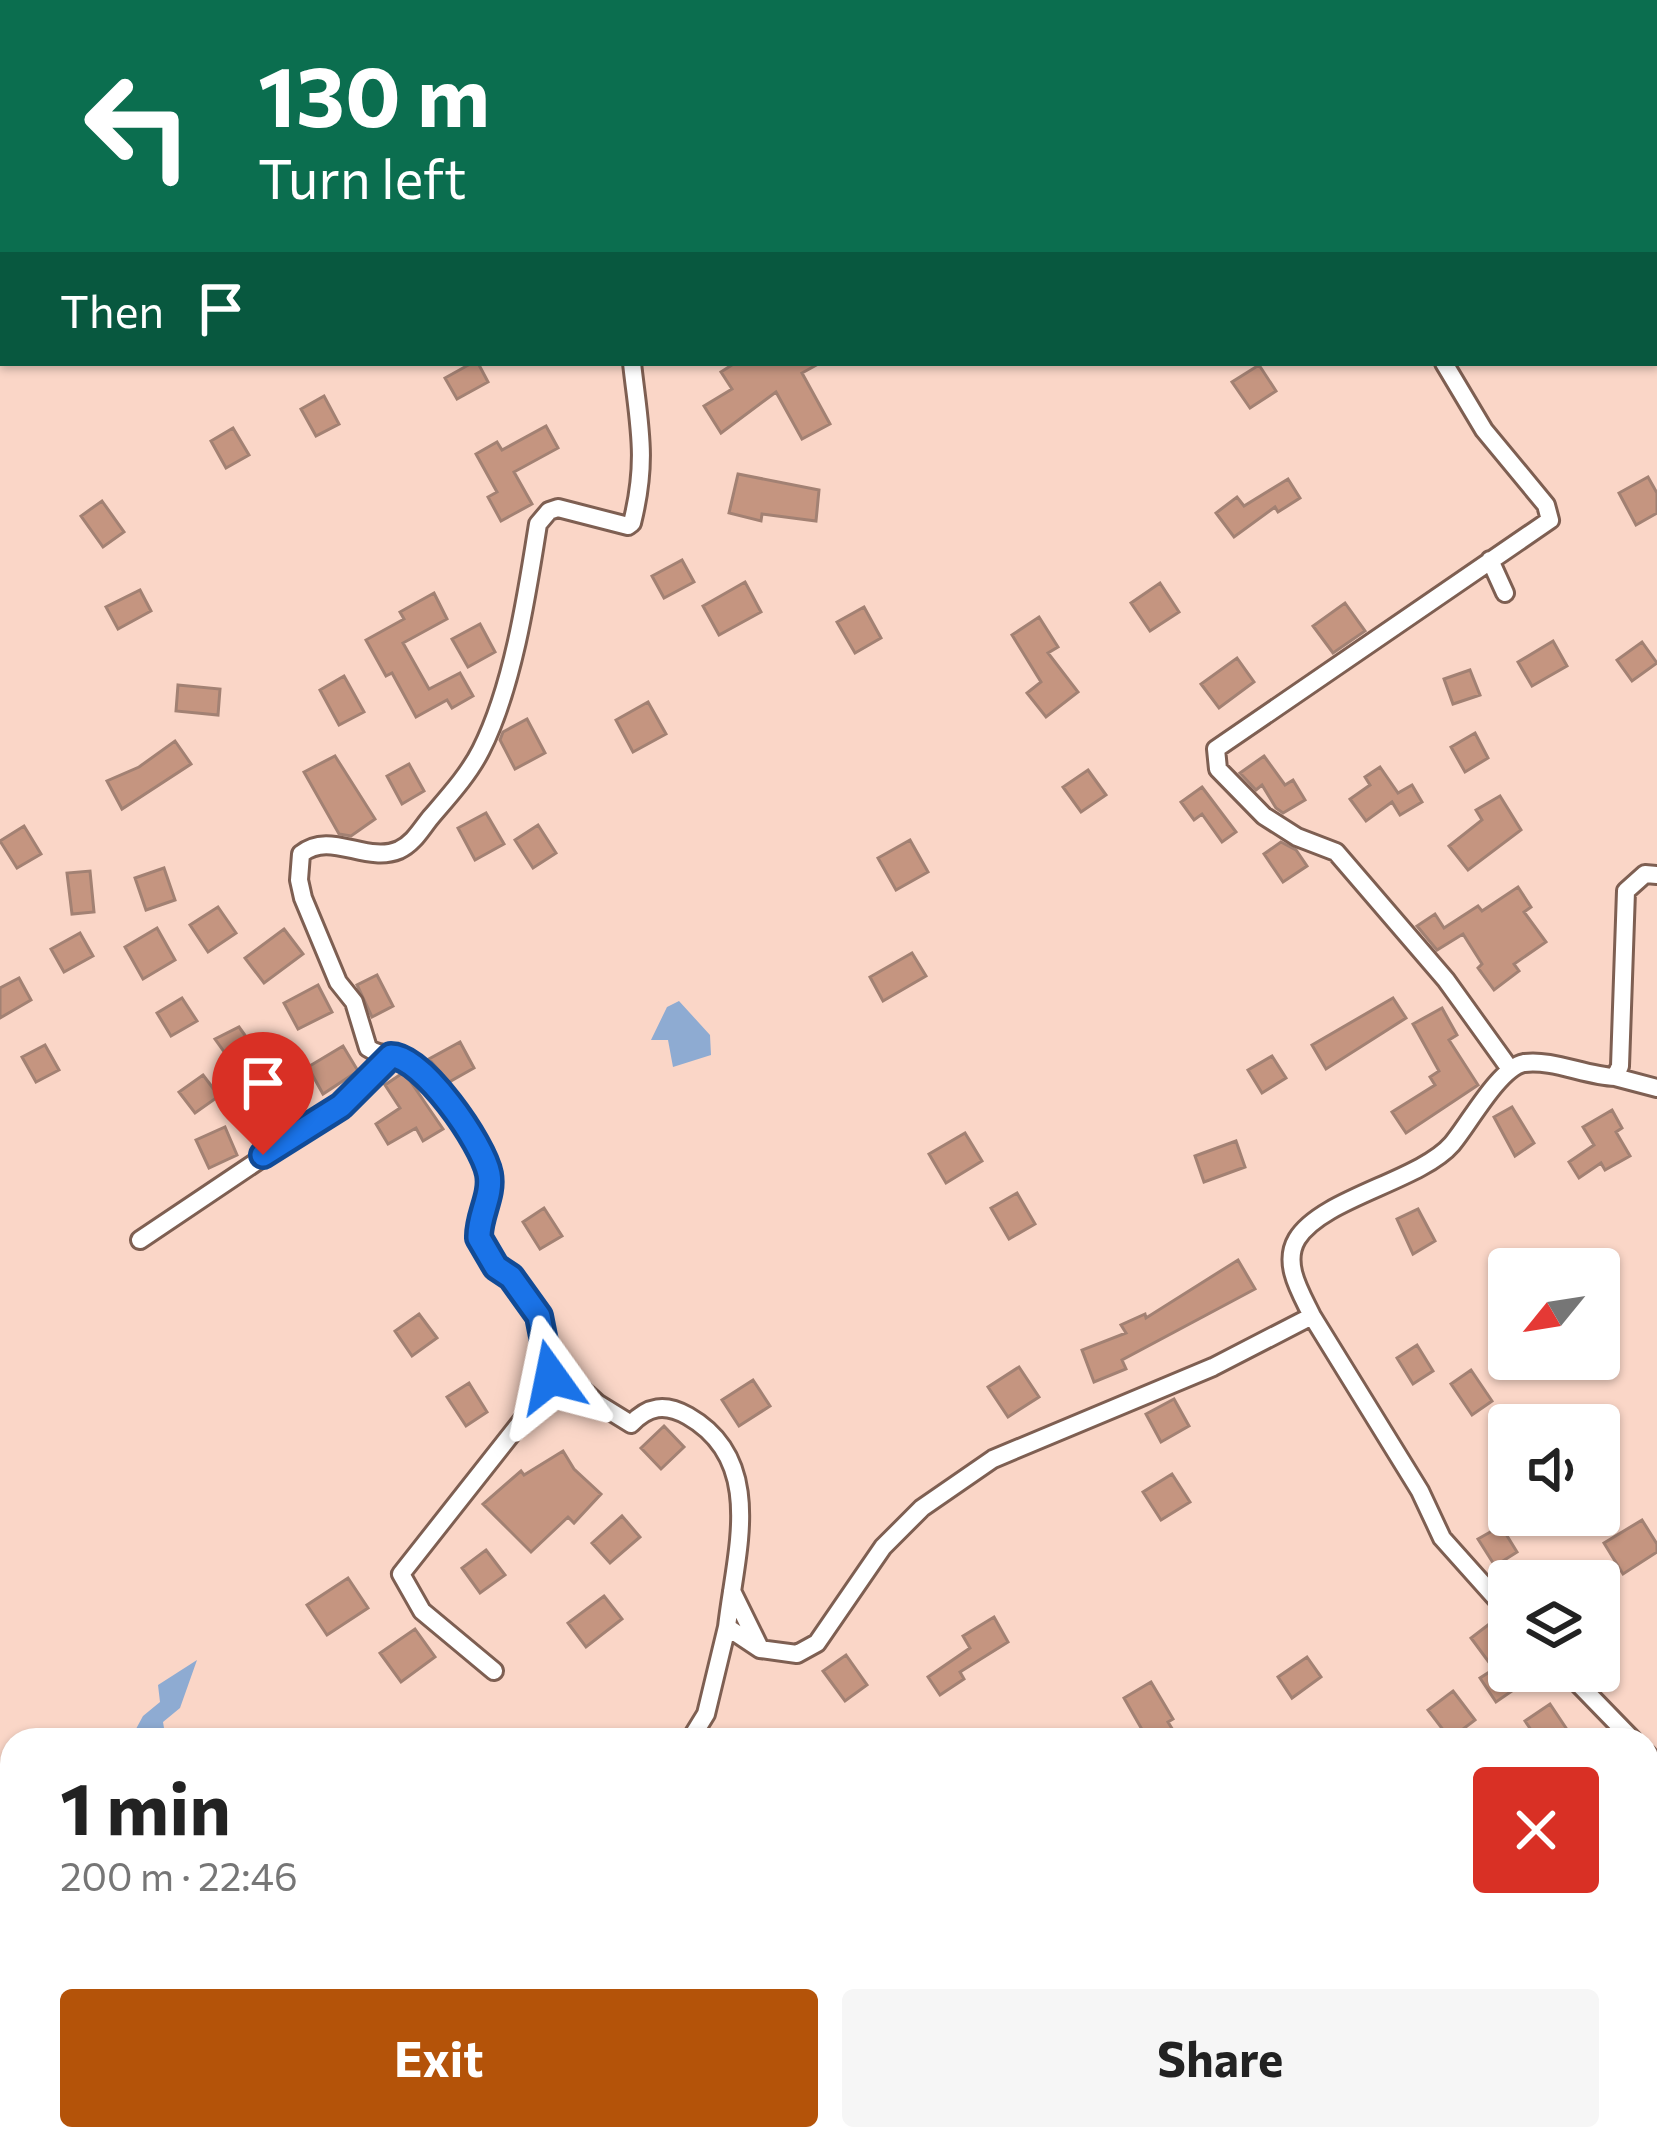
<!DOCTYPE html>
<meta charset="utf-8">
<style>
body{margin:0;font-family:Commissioner,sans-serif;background:#f6f6f6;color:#222;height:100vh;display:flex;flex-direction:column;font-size:45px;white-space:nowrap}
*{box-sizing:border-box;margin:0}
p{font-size:39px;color:#767676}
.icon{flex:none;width:66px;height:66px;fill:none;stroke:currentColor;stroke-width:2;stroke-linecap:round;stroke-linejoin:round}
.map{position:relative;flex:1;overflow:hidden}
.sheet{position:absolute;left:0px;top:1728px;width:1659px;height:423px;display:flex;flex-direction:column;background:#fff;border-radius:36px 36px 0 0;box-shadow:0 3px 9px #0004}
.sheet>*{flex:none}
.hud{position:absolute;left:0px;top:0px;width:1659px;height:366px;box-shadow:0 3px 9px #0004;background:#0b6e4f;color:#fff;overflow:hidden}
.needle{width:78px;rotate:240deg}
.controls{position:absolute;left:1488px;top:1248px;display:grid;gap:24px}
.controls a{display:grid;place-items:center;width:132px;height:132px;border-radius:12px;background:#fff;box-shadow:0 3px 9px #0004;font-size:60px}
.pin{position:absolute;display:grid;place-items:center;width:102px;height:102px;color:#fff;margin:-123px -51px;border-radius:50% 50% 50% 0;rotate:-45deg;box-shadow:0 0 12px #0007}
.pin .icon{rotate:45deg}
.me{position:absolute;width:132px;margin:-66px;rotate:348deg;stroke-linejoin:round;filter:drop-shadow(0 0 9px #0008)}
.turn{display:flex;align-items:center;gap:42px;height:252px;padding:0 60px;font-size:54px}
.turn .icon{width:156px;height:156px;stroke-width:2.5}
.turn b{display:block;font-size:84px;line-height:102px}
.then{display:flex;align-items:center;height:114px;padding:0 60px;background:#0003;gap:24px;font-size:45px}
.round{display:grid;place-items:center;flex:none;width:126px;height:126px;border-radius:12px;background:#f6f6f6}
.head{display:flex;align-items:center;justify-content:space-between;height:204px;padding:0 60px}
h1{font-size:72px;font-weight:700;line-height:90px}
.cta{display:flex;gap:24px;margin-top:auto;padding:24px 60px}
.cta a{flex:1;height:138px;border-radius:12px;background:#b45309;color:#fff;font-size:48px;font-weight:700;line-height:138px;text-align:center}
.cta a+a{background:#f6f6f6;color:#222}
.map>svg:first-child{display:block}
.water{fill:#8eabd2}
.building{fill:#c59580;stroke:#a28173;stroke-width:3}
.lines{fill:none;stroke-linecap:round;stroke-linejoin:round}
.minor-casing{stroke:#7e5f52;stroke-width:22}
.primary-casing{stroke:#956a3a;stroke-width:33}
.minor{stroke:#fff;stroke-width:16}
.primary{stroke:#e5c297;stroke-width:27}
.route-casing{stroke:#114b97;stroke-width:30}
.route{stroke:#1a73e8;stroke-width:21}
</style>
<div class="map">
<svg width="1657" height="2150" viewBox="0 0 1657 2150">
<rect width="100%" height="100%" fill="#fad6c7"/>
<path class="water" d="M679 1001 710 1035 711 1055 673 1067 668 1040H651L667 1007Z
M197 1660 180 1708 163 1722 166 1740H130L143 1716 160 1702 158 1685Z"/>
<path class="building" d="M472 363H478L488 382 457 399 445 378Z
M735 363H820L802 373 830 424 802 439 776 392 721 433 704 406 732 389 721 372Z
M1259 365 1276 391 1250 408 1232 382Z
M324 396 339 424 316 436 301 409Z
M546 426 558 448 514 472 532 504 501 521 488 497 497 492 476 454 497 442 502 450Z
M233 428 249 455 226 468 211 441Z
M738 474 819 490 816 521 762 514 761 521 729 513Z
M1648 477 1657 493V513L1636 525 1619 493Z
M1288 479 1300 498 1278 512 1275 507 1234 537 1216 513 1237 497 1244 506Z
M102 501 124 532 103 547 81 516Z
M682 560 694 582 664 598 652 576Z
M745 582 761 612 719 635 703 606Z
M1160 583 1179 612 1150 631 1131 603Z
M140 590 151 611 118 629 106 607Z
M434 593 447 619 403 643 429 689 460 673 473 696 452 708 447 700 416 717 392 673 386 676 366 640 404 619 400 612Z
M1345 603 1365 631 1333 653 1313 626Z
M864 607 881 638 855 653 837 622Z
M1039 617 1058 647 1048 653 1078 692 1046 717 1027 693 1041 682 1012 635Z
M480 624 495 652 468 667 452 639Z
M1553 641 1567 666 1532 686 1518 662Z
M1642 642 1657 663 1632 681 1617 660Z
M1237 658 1254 682 1219 708 1201 684Z
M1470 670 1480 695 1453 704 1444 679Z
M344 676 364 712 339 725 320 690Z
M178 685 220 689 218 715 176 711Z
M648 702 666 734 633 752 616 720Z
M527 719 545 753 515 769 500 740 503 732Z
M1475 733 1488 758 1465 772 1451 747Z
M175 741 191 764 122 809 107 781 139 767Z
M335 756 375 819 351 836 339 834 304 772Z
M1264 756 1285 785 1293 780 1305 800 1283 813 1276 808 1262 785 1256 790 1240 773Z
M409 764 424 791 402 804 387 776Z
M1380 767 1398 793 1412 785 1422 802 1400 815 1392 802 1366 821 1350 799 1370 785 1365 777Z
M1088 770 1106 795 1081 812 1063 787Z
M1202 787 1236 832 1222 842 1202 814 1194 820 1181 802Z
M1500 796 1521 830 1468 870 1449 846 1482 820 1476 810Z
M486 813 504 844 475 860 458 828Z
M538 825 556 853 533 868 515 840Z
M24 826 41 854 17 868 0 841Z
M910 840 928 872 896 890 878 858Z
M1281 842 1296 850 1307 866 1283 882 1264 854Z
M164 868 175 900 146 910 135 878Z
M90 871 94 912 72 914 67 873Z
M1518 887 1531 907 1524 912 1546 942 1514 964 1519 971 1494 990 1478 968 1482 964 1463 934 1437 950 1417 926 1435 914 1444 928 1478 906 1482 911Z
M218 907 236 933 208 952 190 925Z
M157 928 175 960 143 979 125 947Z
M284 929 303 954 264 983 245 958Z
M80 933 93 956 64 972 51 949Z
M912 953 926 976 883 1001 870 977Z
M377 975 393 1006 372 1017 357 985Z
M19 978 31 1000 0 1018V988Z
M318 985 332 1012 298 1029 284 1003Z
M182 998 197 1021 171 1036 157 1013Z
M1393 998 1406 1018 1326 1069 1312 1045Z
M1442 1008 1457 1035 1449 1040 1478 1085 1406 1133 1392 1112 1435 1085 1430 1077 1439 1071 1413 1024Z
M239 1027 257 1052 235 1067 215 1039Z
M460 1042 474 1068 449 1082 429 1059Z
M45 1045 59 1070 36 1082 22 1057Z
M343 1046 358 1071 323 1094 308 1067Z
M1272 1056 1286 1078 1262 1093 1248 1070Z
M404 1072 443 1129 423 1141 416 1128 388 1144 376 1124 400 1108 385 1085Z
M203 1075 219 1096 195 1113 179 1092Z
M1512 1107 1534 1143 1515 1156 1494 1117Z
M1612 1110 1622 1128 1616 1132 1630 1156 1605 1170 1601 1163 1579 1178 1569 1162 1594 1145 1583 1127Z
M225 1127 237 1155 209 1168 196 1140Z
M965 1133 982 1161 946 1183 929 1154Z
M1236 1141 1245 1167 1204 1182 1195 1156Z
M1017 1193 1035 1224 1009 1239 991 1208Z
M544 1208 562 1236 540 1249 523 1222Z
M1418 1209 1435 1241 1413 1254 1397 1219Z
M1238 1260 1255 1289 1122 1360 1126 1369 1094 1382 1082 1350 1126 1333 1121 1325 1145 1314 1146 1318Z
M419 1314 437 1338 412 1356 395 1331Z
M1417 1345 1433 1371 1413 1384 1397 1358Z
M1019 1367 1039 1397 1008 1417 988 1387Z
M1471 1370 1492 1401 1472 1415 1451 1384Z
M753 1380 770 1406 739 1426 722 1400Z
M469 1383 487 1412 466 1426 447 1397Z
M1174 1399 1189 1426 1161 1442 1146 1414Z
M664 1426 684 1447 661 1469 641 1448Z
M563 1451 574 1469 601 1494 574 1523 568 1517 531 1552 483 1504 521 1471 524 1475Z
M1172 1474 1190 1502 1161 1520 1143 1492Z
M622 1516 640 1537 610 1563 592 1543Z
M1642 1520 1657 1544V1552L1623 1574 1604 1543Z
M1501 1526 1517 1552 1495 1566 1478 1539Z
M486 1550 505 1575 480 1593 462 1568Z
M348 1578 368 1608 327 1635 307 1605Z
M604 1596 622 1619 586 1647 568 1623Z
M994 1617 1008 1642 960 1672 964 1679 940 1695 928 1677 970 1648 963 1636Z
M1492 1622 1505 1641 1497 1647 1509 1671 1522 1684 1496 1702 1480 1678 1494 1669 1471 1638Z
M415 1629 435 1657 401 1682 380 1653Z
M846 1655 867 1685 845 1701 823 1671Z
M1307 1657 1321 1677 1292 1698 1278 1677Z
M1151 1682 1173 1719 1168 1722 1179 1740H1148L1124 1698Z
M1453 1691 1475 1720 1450 1739 1428 1710Z
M1550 1704 1574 1740H1538L1525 1721Z"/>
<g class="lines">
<g class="minor-casing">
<path id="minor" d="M493 0 496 3
M1332 0 1333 3
M559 3 562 0
M632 363C639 426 648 459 632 523L628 526 558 508 549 511 538 524C527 594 513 687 481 750 469 774 449 796 431 817 421 829 414 843 399 850 366 864 330 830 301 854L299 880 303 898 338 982 354 1002 368 1048C381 1057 389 1052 403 1057 427 1064 485 1151 489 1176 492 1198 473 1220 481 1240 490 1265 513 1276 528 1297 543 1319 545 1351 551 1377L566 1375 597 1403 631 1424C648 1406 665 1403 688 1416 767 1461 735 1554 727 1627
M1444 363 1484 430 1546 505 1550 520 1216 749 1218 769 1264 816 1297 837 1336 852 1446 980 1510 1069
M1490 560 1505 593
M1615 1077 1657 1088
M140 1240 341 1105 391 1056
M1312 1316 1420 1491 1442 1538 1509 1613
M732 1591 760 1648
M494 1671 422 1611 401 1574 535 1404 551 1377
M1566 1671 1633 1740
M690 1740 706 1714 727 1627 760 1649 797 1654 817 1643 883 1547 922 1508 993 1459 1213 1367 1312 1316C1301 1293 1282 1264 1297 1239 1322 1198 1420 1181 1452 1144 1469 1124 1499 1068 1524 1063 1552 1059 1586 1076 1615 1077L1620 1066 1626 891 1645 874 1657 875
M1647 1754 1657 1765
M1647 1817 1657 1808
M459 2139 471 2150"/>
</g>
<g class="primary-casing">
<path id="primary" d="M353 3 356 0
M0 230 3 229"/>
</g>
<use href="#minor" class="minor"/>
<use href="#primary" class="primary"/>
</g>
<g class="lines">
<g class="route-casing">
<path id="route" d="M263 1155 341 1106 391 1056C422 1056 483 1143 489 1174 493 1196 478 1216 479 1238L496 1267 511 1277 539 1316 551 1377"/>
</g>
<use href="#route" class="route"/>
</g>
</svg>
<div class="controls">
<a><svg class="needle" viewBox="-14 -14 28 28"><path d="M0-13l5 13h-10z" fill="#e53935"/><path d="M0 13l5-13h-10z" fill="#767676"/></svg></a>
<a><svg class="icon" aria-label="sound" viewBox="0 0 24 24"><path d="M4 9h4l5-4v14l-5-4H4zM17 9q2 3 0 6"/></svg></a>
<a><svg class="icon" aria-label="layers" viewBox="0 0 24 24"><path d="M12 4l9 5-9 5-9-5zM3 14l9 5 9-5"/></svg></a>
</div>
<div class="pin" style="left:263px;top:1155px;background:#d93025"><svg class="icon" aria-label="arrive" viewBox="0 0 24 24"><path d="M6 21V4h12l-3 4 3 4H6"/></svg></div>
<svg class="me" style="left:551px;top:1377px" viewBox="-20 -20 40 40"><path d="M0-17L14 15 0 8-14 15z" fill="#1a73e8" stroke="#fff" stroke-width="4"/></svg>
<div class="hud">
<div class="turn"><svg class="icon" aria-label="left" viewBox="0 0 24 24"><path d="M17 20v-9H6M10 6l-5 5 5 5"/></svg><div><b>130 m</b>Turn left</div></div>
<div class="then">Then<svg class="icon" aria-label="arrive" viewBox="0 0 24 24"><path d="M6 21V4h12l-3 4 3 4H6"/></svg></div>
</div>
<section class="sheet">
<div class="head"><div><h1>1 min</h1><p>200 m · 22:46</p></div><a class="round" style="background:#d93025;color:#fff"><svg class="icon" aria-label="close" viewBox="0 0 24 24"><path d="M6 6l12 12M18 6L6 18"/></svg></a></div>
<div class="cta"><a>Exit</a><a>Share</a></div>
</section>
</div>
